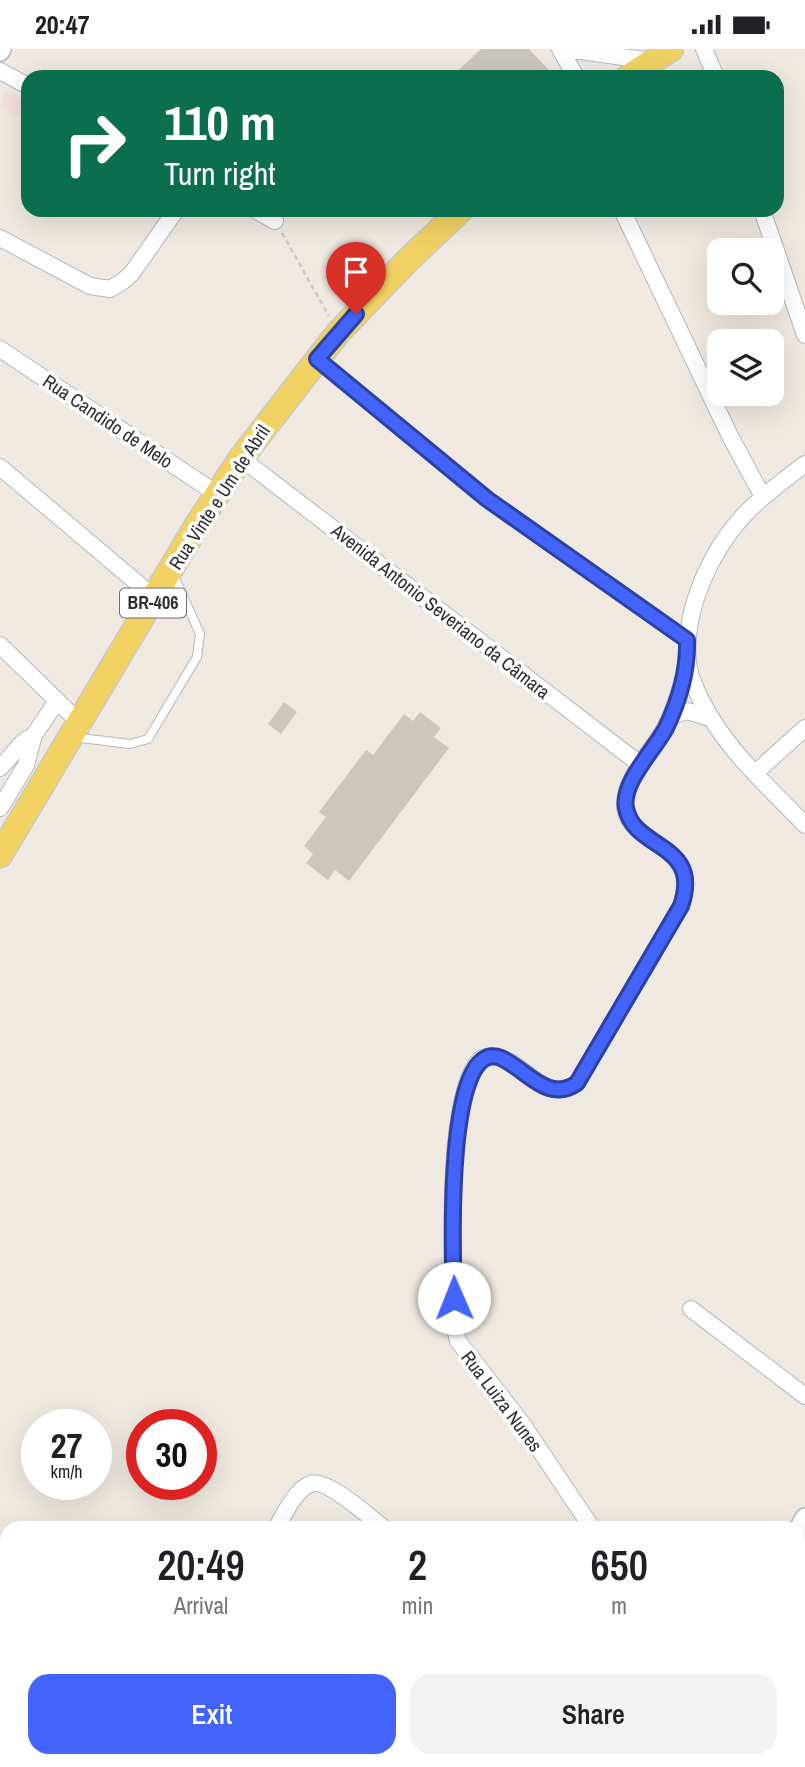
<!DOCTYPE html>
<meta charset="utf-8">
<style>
body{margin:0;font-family:"Archivo Narrow",sans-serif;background:#f2f2f2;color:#202124;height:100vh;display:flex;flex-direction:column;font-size:26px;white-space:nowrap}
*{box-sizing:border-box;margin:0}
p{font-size:23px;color:#757577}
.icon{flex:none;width:38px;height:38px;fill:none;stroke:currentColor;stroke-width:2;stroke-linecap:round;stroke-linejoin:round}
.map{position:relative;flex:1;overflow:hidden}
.drawer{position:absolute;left:0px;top:1472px;width:805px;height:247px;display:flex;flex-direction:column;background:#fff;border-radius:21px 21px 0 0;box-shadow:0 7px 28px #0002}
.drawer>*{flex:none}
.hud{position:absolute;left:21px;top:21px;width:763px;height:147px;border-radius:21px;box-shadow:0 7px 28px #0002;background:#0b6e4f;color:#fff;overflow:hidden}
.fabs{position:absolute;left:707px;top:189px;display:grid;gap:14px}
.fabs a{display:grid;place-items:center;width:77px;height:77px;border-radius:14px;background:#fff;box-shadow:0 7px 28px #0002;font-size:35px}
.speed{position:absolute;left:21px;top:1360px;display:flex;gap:14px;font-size:35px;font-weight:700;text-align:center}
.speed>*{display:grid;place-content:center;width:91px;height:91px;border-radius:50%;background:#fff;box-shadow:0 7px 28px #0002;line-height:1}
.speed small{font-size:18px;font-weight:400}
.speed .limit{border:10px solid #d22;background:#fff;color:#111}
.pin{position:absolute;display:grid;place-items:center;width:60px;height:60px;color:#fff;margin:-72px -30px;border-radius:50% 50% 50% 0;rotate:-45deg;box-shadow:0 0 7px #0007}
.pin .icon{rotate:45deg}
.me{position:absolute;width:77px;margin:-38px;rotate:359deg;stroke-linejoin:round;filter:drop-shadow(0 0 5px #0008)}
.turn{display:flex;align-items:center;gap:24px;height:147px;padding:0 28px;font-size:32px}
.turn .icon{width:91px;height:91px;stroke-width:2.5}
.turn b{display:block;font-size:49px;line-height:60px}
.eta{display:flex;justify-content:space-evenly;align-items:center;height:119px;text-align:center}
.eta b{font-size:42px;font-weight:600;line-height:49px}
.button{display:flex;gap:14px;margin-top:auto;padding:14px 28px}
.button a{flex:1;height:80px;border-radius:21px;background:#4264fb;color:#fff;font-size:28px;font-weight:600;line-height:80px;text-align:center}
.button a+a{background:#f2f2f2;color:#202124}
.status{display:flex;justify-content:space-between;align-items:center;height:49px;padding:0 35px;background:#fff;direction:ltr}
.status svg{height:19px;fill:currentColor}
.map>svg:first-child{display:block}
.medical{fill:#f5dfe0}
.building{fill:#cbc7bf}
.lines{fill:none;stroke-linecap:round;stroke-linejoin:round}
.service-casing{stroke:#b4b7c1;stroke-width:10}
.minor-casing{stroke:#b4b7c1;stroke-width:18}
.tertiary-casing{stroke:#b4b7c1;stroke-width:22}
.primary-casing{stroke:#c9c9c9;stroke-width:27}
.path{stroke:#c9c9c9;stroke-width:2.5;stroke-dasharray:5 3.5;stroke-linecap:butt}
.service{stroke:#fff;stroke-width:8}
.minor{stroke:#fff;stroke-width:16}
.tertiary{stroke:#fff;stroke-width:19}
.primary{stroke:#f2d163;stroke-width:24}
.route-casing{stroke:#2b41a3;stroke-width:18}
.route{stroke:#4264fb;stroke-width:12}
.labels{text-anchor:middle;stroke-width:7;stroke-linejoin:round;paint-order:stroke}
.shield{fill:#fff;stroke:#6d6d6d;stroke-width:2}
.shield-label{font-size:18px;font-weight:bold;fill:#2e2e2e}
.street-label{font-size:19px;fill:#2e2e2e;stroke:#fff}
</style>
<div class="status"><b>20:47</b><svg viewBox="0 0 49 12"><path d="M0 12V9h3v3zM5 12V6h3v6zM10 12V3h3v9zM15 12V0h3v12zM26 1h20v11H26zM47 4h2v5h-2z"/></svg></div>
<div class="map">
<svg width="805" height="1718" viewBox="0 0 805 1718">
<rect width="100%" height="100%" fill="#efe9e1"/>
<path class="medical" d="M6 41 28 53V73L0 58Z"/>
<path class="building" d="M481 0H529L549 21 542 28H451Z
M284 653 297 663 281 685 268 675Z
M420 663 441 679 434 688 449 699 349 832 335 821 328 831 306 814 313 805 304 797 326 768 319 763 366 701 373 706 404 665 413 672Z"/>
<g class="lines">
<g class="service-casing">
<path id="service" d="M73 688 130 695 148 690 197 608 200 585 173 525"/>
</g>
<g class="minor-casing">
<path id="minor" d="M560 0 576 28
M567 0 651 12
M704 0 716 28
M0 22 28 37
M255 161 275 172
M622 161 730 387 763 448
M762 161 805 286
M0 189 90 237 110 240 122 233 132 224 176 161
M0 300 217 445
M317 310 487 450 687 591
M241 409 641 716
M805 415C784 431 762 447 744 466 710 503 683 562 688 613 690 630 701 652 710 667 734 708 773 742 805 776
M0 418 155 549
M0 596 80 674
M671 667 687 662 711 669
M0 719 22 694 34 686
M755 724 805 679
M0 759 26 716 34 686 57 652
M691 1260 805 1347
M276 1479C285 1465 294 1442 310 1435 326 1428 369 1468 384 1479
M592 1479 521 1373 458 1292 454 1275C453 1219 445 1058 477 1014 481 1008 489 1007 496 1008 525 1012 544 1057 577 1034L681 857C704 791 622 797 625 753 627 725 654 701 666 677 676 658 681 636 688 616
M0 1518 7 1523
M0 1677 7 1666
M798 1693 805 1700
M114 1712 124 1718
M314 1712 324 1718
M518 1712 528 1718
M350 1718 354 1712
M477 1718 481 1712"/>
</g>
<g class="tertiary-casing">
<path id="tertiary" d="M0 2 1 0
M798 1482 805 1469
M682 1718 686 1712"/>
</g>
<g class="primary-casing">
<path id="primary" d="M628 28 671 0
M0 806 197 476 241 409 338 284 409 210 461 161"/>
</g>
<path class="path" d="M282 184 329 267"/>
<use href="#service" class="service"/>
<use href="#minor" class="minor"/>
<use href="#tertiary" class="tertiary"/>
<use href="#primary" class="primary"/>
</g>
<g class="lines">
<g class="route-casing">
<path id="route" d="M356 265 317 310 487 450 687 591C688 621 679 652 666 679 655 700 621 734 626 759 634 802 703 793 681 857L577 1034C548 1055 526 1020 501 1009 443 985 453 1218 454 1249"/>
</g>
<use href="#route" class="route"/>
</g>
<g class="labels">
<rect class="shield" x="120" y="539.5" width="66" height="29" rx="5"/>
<g class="shield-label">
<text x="153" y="560">BR-406</text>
</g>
<g class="street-label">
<text transform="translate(108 372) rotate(34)" y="7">Rua Candido de Melo</text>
<text transform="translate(219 448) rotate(-57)" y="7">Rua Vinte e Um de Abril</text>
<text transform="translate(441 562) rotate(38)" y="7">Avenida Antonio Severiano da Câmara</text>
<text transform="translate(502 1352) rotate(53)" y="7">Rua Luiza Nunes</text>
</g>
</g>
</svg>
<div class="fabs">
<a><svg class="icon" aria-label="search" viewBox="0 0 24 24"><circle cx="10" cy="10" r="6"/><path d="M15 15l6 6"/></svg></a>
<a><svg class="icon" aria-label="layers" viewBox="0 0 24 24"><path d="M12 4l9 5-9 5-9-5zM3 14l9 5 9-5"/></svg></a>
</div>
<div class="speed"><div>27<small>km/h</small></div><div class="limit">30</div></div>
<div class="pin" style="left:356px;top:265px;background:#d93025"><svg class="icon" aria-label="arrive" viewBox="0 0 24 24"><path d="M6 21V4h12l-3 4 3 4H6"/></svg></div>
<svg class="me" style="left:454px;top:1249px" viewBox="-20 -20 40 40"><circle r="19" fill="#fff"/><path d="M0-13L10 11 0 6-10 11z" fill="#4264fb"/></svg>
<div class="hud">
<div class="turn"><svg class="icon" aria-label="right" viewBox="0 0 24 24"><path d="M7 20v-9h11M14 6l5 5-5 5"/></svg><div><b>110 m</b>Turn right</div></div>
</div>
<section class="drawer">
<div class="eta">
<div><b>20:49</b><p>Arrival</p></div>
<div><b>2</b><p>min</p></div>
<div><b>650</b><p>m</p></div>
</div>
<div class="button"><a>Exit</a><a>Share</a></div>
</section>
</div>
